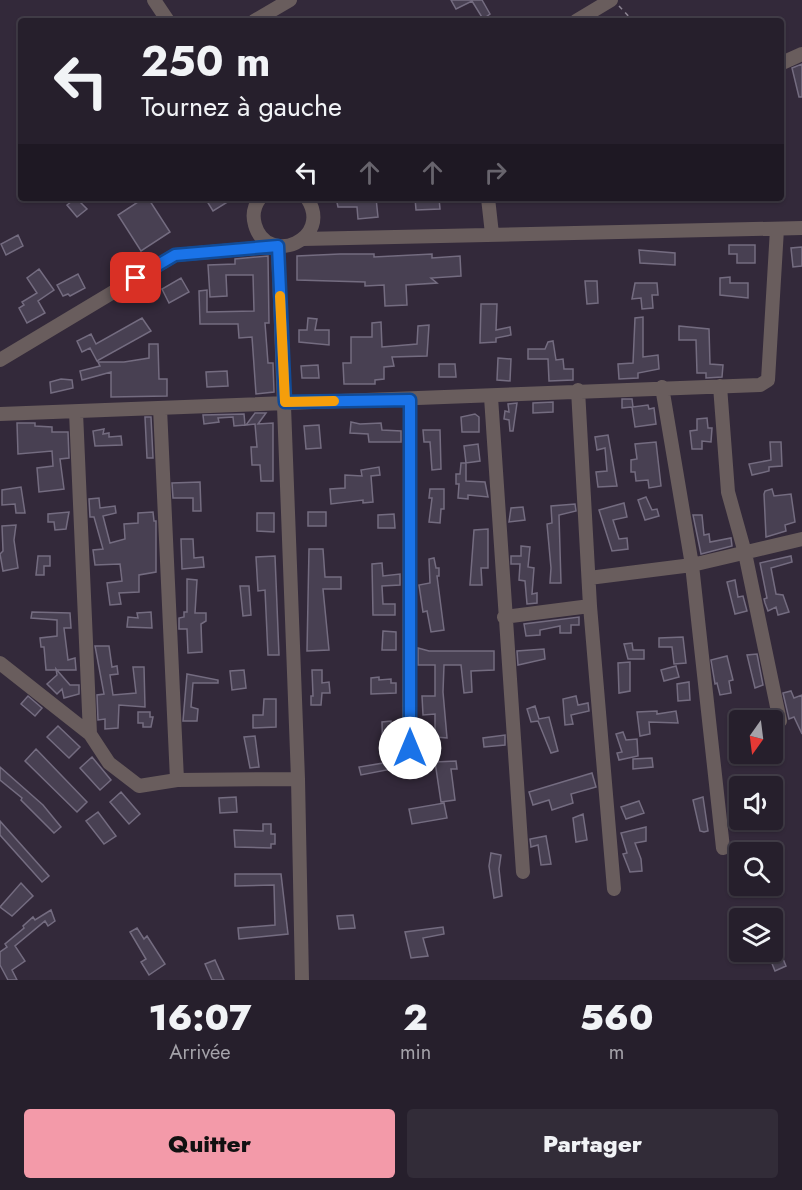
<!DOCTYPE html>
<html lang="fr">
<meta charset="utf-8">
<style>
body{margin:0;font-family:Jost,sans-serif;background:#322c38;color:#f1f3f6;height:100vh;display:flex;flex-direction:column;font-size:22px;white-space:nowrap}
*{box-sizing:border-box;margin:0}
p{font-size:20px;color:#a4a2a9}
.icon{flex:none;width:33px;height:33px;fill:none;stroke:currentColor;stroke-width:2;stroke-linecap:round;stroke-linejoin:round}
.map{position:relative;height:980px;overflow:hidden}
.sheet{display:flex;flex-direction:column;background:#261f2c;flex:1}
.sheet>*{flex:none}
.guide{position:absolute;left:18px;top:18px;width:766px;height:183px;border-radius:6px;box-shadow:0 2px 4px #0004,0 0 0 2px #423d48;background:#261f2c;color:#f1f3f6;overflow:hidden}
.needle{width:39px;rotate:194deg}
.controls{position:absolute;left:729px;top:710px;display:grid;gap:12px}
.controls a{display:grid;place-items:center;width:54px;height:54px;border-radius:6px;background:#261f2c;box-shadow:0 2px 4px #0004,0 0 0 2px #423d48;font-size:30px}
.pin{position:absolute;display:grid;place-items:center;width:51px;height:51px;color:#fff;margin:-26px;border-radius:12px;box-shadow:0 3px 9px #0006}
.me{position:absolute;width:66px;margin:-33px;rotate:0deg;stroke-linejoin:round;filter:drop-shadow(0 0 4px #0008)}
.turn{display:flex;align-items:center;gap:21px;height:126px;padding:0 24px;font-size:27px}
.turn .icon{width:78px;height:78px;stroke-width:2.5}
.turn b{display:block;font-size:42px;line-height:51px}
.lanes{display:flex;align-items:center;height:57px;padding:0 24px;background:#0003;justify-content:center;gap:30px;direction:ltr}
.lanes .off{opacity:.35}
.eta{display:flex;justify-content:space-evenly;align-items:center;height:102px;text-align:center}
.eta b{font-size:36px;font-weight:800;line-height:42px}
.action{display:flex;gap:12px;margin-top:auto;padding:12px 24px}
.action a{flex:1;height:69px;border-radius:6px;background:#f39aa9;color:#111;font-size:24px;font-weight:800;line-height:69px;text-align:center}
.action a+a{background:#322c38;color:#f1f3f6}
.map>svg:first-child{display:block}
.building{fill:#484052;stroke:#746c80;stroke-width:1.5}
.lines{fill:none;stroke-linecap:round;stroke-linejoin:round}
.path{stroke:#8b8391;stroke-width:1.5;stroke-dasharray:4.5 4.5;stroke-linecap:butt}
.minor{stroke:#695d5d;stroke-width:14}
.route-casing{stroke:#114b97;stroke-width:15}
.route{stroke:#1a73e8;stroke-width:10}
.slow{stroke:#f59e0b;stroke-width:10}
</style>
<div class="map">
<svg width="802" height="980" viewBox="0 0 802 980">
<rect width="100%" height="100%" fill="#33293a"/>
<path class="building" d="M451 0H482L490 14 483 19 472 1 456 9Z
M802 64V97H799L792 68Z
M76 198 87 209 77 217 67 205Z
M144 198H148L170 232 141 251 118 215Z
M205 198H234L213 211Z
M336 198H376L378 217 358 219 357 207H338Z
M415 198H439L440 209 416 210Z
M18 235 23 246 6 255 1 244Z
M729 245H755V263H737V254H729Z
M802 247V266L793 267 791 248Z
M639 250 675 253V265L640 263Z
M340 254H374V257L432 254V258L460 256 461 276 431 278 437 283 406 285 407 305 385 306 384 285 365 286V282L297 280V256Z
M268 256 269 323H265L268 363H273L274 392 256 394 252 337 239 338 238 324H200L199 291 207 290V312L254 311 253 275H226L227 296 210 297 208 265 235 264V259Z
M39 269 54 290 38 301 45 313 27 323 19 308 24 305 22 302 37 293 27 278Z
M78 274 85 288 70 296 68 294 63 296 57 285Z
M730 277V283H748V298L720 295V278Z
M181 278 189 292 169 303 162 289Z
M585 281H597L598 303 587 304Z
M635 283H657L658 295H652L653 308 642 309 641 298 632 299Z
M481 304H497L496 330 510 327 511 335 496 338V342L480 343Z
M643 317V357L658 355 659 369 638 373V378L619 379 618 364 633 363 635 318Z
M142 318 151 331 97 361 90 348 82 352 77 341 91 334 96 344Z
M308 318 317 319 315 330H329V345L299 342V330H307Z
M381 322 382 347 417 344 418 326 429 325 427 356 392 357 394 366 384 367V379L375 380V384H344L343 363H351V337H372V323Z
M679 326 709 329 710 364 723 365 722 377 706 378V373H697L696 340H679Z
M553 341 556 360 563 359 564 369H573V380L549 381 548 359H528V349H545L548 342Z
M149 344H158L159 379H167V396L111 397V372L82 380 80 371 100 366 98 362H124L149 358Z
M498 358 511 359 510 381 497 380Z
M439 364H455L456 377H439Z
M318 365 319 378H302L301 366Z
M227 371 228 386 207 387 206 372Z
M61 379 72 380 73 388 51 393 50 382Z
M622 399H632L633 407 648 405 649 409 654 408 656 424 635 427 632 407 622 408Z
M553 402V412L533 413V403Z
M517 403 513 431H510L509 420 504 419 505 411 509 412 508 404Z
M255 413H266L258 424 273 423V481H261L260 465H252L251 447H257L255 424 246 425Z
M244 414 245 425 234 426 233 417 218 418 219 422 204 424 203 415Z
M475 414 479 417V432H462L461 417Z
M145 417H151L153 458H147Z
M707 418 708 428H712L711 442 702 441V449H692L690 431 697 430V419Z
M351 422 360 424 381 423 382 430 401 431V442H369L368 434 350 433Z
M17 423H35V426L52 427V432H68L69 458 60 459 64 489 39 492 37 468 53 466 52 451 18 454Z
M319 425 321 448 306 449 304 426Z
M104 429 103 434 109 433V437L121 436 122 445 95 446 93 431Z
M423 430H440L441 469 432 470 430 442H424Z
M608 435 617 486 598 487 596 472 607 471 605 448 597 450 595 437Z
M656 442 661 486 649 488 648 480 636 481 635 472H631V460L637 459 635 444Z
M770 442H781L782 466 769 467V471L752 475 749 464 771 460Z
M478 444 480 461 466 463 464 446Z
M461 463H466V481L485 482 488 497 468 495V499L458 498 459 484H456V474H460Z
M379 467 380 475 371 476 373 502 363 503V500L331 504 330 489 345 488V475L362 476 361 470Z
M200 482 201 511H193V498H173L172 483Z
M21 487 25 513H16L15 504 2 505V490Z
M430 489H444V509H441L440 523 429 522 432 498H429Z
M772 489 774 496 791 494 795 522 785 525 786 531 766 537 764 494 765 491Z
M646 497 652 510 657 509 659 516 645 520 638 500Z
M99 498 100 508 115 506 116 513 103 516 110 543 125 539 124 524 138 523V513L153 512 154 521H156V572L139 575V592L119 593 121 604 110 605 107 583 122 581 120 564 95 565 93 550 103 549 94 517H90L89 499Z
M624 503 627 517 613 520 619 539 627 538 628 549 612 551 599 510Z
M575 504 576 511 559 515 561 583H550L551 568 547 524 552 523 551 506Z
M523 507 525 520 509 522 511 508Z
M69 512 66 529 55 530 54 522H48V514Z
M308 512H326V526H308Z
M257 513H274V532L257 531Z
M394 514 395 528H378V515Z
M693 515H702L704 535 709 534 710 542 731 538 732 546 701 554Z
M16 525 14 540 18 568 3 571 0 554 3 551 2 526Z
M488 529V568H481L482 585H470L474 530Z
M181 539H193L194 558 203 557 204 567 182 569Z
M521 546 530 547 528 567 534 568 532 594 537 593V603L527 604 525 581 519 580 520 564H511V556H521Z
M309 549H323L325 577H341V589H323L329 650 307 651Z
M38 556H50V566H44V575H36Z
M275 556 279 655H268L265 590 258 591 256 557Z
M791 556 792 562 771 568 776 594 783 595 789 612 778 615 776 607 768 611 765 603 764 599 767 598 760 563Z
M434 558 436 568H439V576H437L444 630 431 632 427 611 423 612 419 585 430 583 429 559Z
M382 563 383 576 400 574V585L382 586 383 604H395V615H373L372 564Z
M187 579 197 580 195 613H206V621L201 624 202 652 188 653 187 629H179V618L184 617V612H187Z
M735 580 738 597 743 596 747 611 735 614 727 582Z
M240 586H249L251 615 243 616Z
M32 612 70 613 71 628H64L68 660 75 658 76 670H46L44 647H41L40 638 57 636V620L31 618Z
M151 612 152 628 127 627 128 617 138 618 137 613Z
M579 617V625H571V633H560V626L540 630V635L526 636 524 624Z
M383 631 396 632V650H382Z
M683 637 686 663 674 664 672 647H659V638Z
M632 643 633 650H644V659H628L624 644Z
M95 646H109L112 667 117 666 118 674 110 675 113 695 136 693 133 667H144L145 707 119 705 118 728 105 729V719L98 720 97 695 104 694Z
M418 648 429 651H494V670L471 671 472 692 464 693 461 665H444L443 692 447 738 435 737V714L423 715 422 696H435V665H418Z
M544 649 545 659 518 665 517 651Z
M757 654 763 685 755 688 747 655Z
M727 656 733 680 729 681 731 693 720 695 717 683 715 684 711 660Z
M630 662V691L619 693 618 663Z
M676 666 679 677 664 681 661 670Z
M56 669 70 685H79V694L64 698 62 689 57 694 47 684 57 675Z
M244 670 246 688 232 690 230 671Z
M312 670H322V683L329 682 330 693H322L321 705H311V696H313Z
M187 674 218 680V683H193L191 707 198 709 197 721H183Z
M379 677V680L391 679V683H396V693L371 694V678Z
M689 682 690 700 678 701 677 684Z
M791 691 794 698 802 695V734L794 717 789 719 783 693Z
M28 696 42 708 35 716 21 704Z
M576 696 578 705 588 703 589 711 571 715 573 724 565 725 563 699Z
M264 699H276V727L253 728V715H263Z
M535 706 539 719 549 717 558 751 551 753 538 721 531 722 527 709Z
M657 711V714L676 711 678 723 649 722 650 734 640 736 637 712Z
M138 712H150V717H153L151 727H143V723H138Z
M391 721 393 759 436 751 438 760 361 775 359 767 383 763 382 722Z
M58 726 80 747 69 758 47 737Z
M623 732 626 740 637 739 638 756 619 760 617 753 622 752 616 734Z
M505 735V745L484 747 483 738Z
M255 736 259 767 250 768 244 737Z
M36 749 87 802 77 812 25 761Z
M92 757 111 780 100 790 80 768Z
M652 758 653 767 633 769V759Z
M456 761 457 769H451L455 800 441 802 435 762Z
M0 767 43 805 61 827 54 833 21 800 22 798 0 780Z
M592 773 596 787 571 794 573 803 552 810 549 800 533 805 529 792Z
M121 792 140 814 129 824 110 802Z
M236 797 237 812 220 813 219 798Z
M703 797 708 831 704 832 700 831 693 800Z
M639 801 644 813 626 819 621 807Z
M444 803 447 818 412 824 409 809Z
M98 812 116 836 104 844 86 821Z
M583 814 587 840 576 842 573 818Z
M0 821 49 876 42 882 0 835Z
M263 824H271V834H275V844H271V848L235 847 234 830 263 831Z
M646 827V841L635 843 641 859 642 871 630 872 623 854 627 853 621 833Z
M546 836 551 864 541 865 538 845 531 847 530 839Z
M491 853 501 855 499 869 502 896 494 898 489 866Z
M235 874H281L288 934 239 939 238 928 275 925 274 885 235 886Z
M21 883 33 896 12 916 0 907Z
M51 910 55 921 48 926 45 921 15 946 25 961 12 970 17 980H8L0 965V952L7 947 5 944 24 928 23 926 33 917 35 920Z
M353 915 355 928 339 929 337 916Z
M443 927 444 934 423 938 428 956 411 958 405 932Z
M137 928 144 939 147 936 165 964 149 975 141 962 146 959 130 932Z
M767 951 781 954 786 966 775 971Z
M215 960 224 980H212L205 964Z"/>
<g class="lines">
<path class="path" d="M619 6 633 21"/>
<path class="minor" d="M154 0 168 21
M254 21 290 0
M576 21 611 0
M782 63 802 54
M260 198C254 206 252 215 255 225 267 267 334 240 307 198
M488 198 492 234
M303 239 802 228
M0 360 175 255 278 246 298 779 302 980
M720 386 728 492 745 553 780 721
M662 387 692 565 723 848
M578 390 590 606 614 889
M491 397 523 872
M160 408 177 780
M76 412 90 734
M0 414 760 385 768 380 777 229
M589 578 692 565 802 539
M504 617 590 606
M0 663 90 734 109 763 139 786 177 780 298 779
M409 748 410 400"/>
</g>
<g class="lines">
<g class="route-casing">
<path id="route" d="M136 278 175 255 278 246 285 402 410 400V748"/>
</g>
<use href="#route" class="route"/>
<path class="slow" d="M280 296 285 402 334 401"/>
</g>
</svg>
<div class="controls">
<a><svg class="needle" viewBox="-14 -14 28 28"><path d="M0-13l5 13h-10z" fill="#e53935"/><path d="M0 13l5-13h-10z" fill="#a4a2a9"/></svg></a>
<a><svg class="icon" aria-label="sound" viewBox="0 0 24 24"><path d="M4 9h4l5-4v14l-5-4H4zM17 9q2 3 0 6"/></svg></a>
<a><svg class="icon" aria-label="search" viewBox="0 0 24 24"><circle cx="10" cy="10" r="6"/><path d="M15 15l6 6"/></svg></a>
<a><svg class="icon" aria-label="layers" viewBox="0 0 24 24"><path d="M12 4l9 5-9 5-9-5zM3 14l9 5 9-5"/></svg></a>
</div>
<div class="pin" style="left:136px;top:278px;background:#d93025"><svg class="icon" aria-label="arrive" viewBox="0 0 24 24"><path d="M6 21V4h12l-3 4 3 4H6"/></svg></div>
<svg class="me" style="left:410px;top:748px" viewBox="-20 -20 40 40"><circle r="19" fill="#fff"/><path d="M0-13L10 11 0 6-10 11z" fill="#1a73e8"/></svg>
<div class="guide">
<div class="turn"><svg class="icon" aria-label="left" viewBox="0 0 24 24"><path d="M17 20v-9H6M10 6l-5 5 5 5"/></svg><div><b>250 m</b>Tournez à gauche</div></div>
<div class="lanes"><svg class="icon" aria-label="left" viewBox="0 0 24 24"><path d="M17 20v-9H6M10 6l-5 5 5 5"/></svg><svg class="icon off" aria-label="ahead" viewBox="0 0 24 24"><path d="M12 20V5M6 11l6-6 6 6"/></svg><svg class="icon off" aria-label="ahead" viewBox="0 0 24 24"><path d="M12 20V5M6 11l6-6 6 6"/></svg><svg class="icon off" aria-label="right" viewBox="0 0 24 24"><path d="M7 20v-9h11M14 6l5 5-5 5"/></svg></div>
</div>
</div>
<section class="sheet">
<div class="eta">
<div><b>16:07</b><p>Arrivée</p></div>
<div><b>2</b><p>min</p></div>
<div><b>560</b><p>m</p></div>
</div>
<div class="action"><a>Quitter</a><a>Partager</a></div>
</section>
